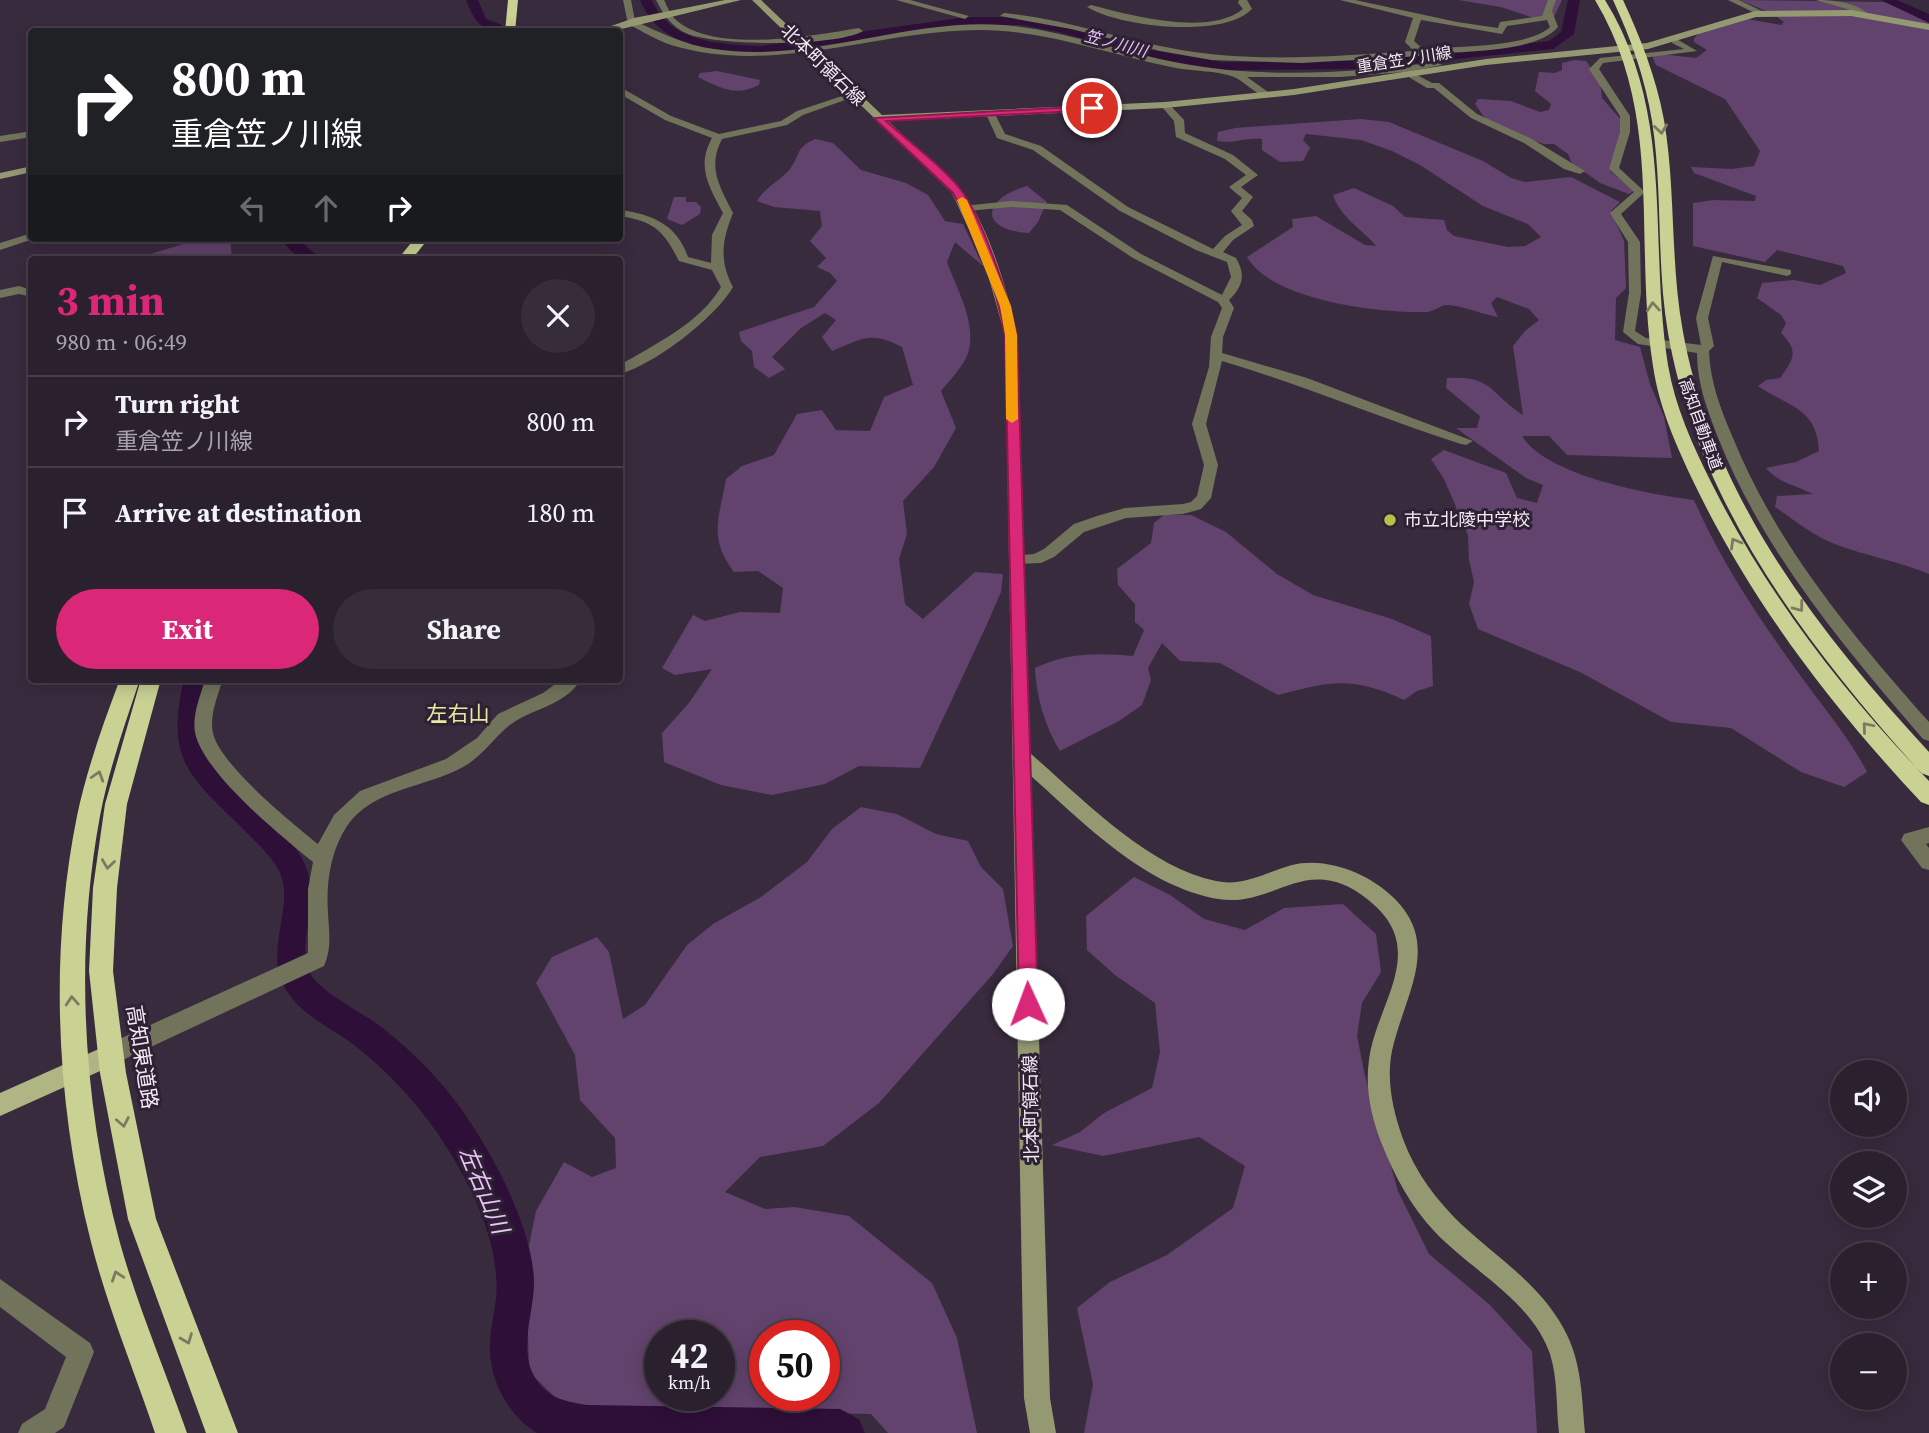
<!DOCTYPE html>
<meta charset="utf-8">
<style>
body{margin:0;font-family:"Source Serif 4","Noto Sans JP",serif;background:#372d3a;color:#f1f3f6;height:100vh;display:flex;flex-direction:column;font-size:26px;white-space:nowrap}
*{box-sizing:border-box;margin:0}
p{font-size:23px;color:#a6a3aa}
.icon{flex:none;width:38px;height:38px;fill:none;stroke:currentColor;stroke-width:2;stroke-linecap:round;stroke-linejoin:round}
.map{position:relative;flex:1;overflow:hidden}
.drawer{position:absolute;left:28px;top:256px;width:595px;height:427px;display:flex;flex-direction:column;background:#2b202e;border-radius:7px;box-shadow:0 4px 18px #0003,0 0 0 2px #473e4a}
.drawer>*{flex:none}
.hud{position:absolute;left:28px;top:28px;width:595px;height:214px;border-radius:7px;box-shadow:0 4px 18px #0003,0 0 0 2px #473e4a;background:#202124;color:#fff;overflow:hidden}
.tools{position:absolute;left:1830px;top:1060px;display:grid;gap:14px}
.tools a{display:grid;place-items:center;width:77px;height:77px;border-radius:50%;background:#2b202e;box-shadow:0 4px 18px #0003,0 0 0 2px #473e4a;font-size:35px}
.speed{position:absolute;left:644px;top:1320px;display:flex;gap:14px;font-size:35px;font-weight:700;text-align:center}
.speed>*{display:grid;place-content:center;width:91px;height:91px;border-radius:50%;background:#2b202e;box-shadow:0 4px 18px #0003,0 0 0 2px #473e4a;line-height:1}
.speed small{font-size:18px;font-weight:400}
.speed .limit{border:10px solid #d22;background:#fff;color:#111}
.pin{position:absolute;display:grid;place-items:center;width:60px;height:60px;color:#fff;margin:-30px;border:4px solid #fff;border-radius:50%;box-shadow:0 2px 7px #0007}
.me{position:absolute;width:77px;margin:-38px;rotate:358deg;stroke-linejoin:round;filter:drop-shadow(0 0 5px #0008)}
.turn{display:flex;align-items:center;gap:24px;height:147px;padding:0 28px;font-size:32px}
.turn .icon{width:91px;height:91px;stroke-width:2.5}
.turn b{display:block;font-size:49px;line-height:60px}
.lanes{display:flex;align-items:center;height:66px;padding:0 28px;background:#0003;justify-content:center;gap:35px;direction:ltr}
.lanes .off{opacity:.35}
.round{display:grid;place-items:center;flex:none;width:74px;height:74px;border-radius:37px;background:#372d3a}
.summary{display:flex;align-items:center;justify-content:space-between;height:119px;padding:0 28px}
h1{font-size:42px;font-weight:700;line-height:52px;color:#db2777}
.cta{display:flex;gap:14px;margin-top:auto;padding:14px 28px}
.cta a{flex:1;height:80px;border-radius:42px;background:#db2777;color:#fff;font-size:28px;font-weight:700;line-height:80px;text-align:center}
.cta a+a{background:#372d3a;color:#f1f3f6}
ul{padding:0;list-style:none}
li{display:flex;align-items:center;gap:21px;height:91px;padding:0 28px;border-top:2px solid #473e4a}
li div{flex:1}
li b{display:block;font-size:26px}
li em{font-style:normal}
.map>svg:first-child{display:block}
.green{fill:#62436d;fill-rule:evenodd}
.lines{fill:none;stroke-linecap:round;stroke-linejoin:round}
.river{fill:#2e0f38;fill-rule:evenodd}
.street{fill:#71745b;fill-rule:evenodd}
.secondary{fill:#949972;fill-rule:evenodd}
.primary{fill:#b0b683;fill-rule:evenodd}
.highway{fill:#c9d193;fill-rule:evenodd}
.oneway{stroke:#7c7963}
.route{fill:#db2777;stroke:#8e194d;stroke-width:2}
.slow{fill:#f59e0b}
.poi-dot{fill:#b7c148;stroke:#2e2133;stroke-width:2.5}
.labels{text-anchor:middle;stroke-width:6;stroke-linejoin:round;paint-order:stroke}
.far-water-label{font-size:16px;font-style:italic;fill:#edc3fc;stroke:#2e2133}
.far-street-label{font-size:16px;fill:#f3eaf6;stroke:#2e2133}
.street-label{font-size:18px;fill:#f3eaf6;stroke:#2e2133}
.poi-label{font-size:18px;fill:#f3eaf6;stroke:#2e2133;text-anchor:start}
.quarter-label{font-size:21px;fill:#e3ec9e;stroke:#2e2133}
.near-street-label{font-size:21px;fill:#f3eaf6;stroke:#2e2133}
.near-water-label{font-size:23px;font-style:italic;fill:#edc3fc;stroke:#2e2133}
</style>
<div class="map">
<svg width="1929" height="1433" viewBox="0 0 1929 1433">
<rect width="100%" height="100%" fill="#392b3e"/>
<path class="green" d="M1458 0H1562L1553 19H1537L1501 7Z
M1740 0 1884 2 1929 21V574C1898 561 1866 556 1835 544 1813 536 1794 520 1775 507L1777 496 1813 494C1796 485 1778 483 1766 468L1796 462 1819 451C1817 408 1789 407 1758 386L1766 380 1780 378C1794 359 1799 351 1781 333L1786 323 1781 315 1757 298 1762 283 1794 280 1820 285 1846 273 1843 266 1777 250 1765 262 1693 246V203L1713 200 1755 201 1756 196 1694 173 1691 167 1732 169 1754 166 1760 151 1725 99 1656 65 1652 56 1660 54 1696 58 1707 50 1694 42V38L1702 31 1747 19 1781 25 1784 22 1773 14Z
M1574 60 1586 61 1600 80 1602 98 1622 121 1624 131 1610 171 1634 191 1629 194 1600 183 1572 163 1568 154 1554 144H1544L1489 124 1475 104 1478 99 1511 101 1540 112 1549 110 1551 104 1535 91 1539 72 1555 73 1562 70V63Z
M717 71 760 80 759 85C736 97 720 88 698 77L700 73Z
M1361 119 1389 122 1483 161 1511 178 1525 182 1571 177 1620 202 1611 211 1624 241 1626 288 1616 298 1615 340 1640 347 1650 384 1664 417 1672 458 1567 455 1549 436H1522C1547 476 1649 494 1694 500 1721 562 1760 620 1800 675 1823 707 1849 737 1867 772L1844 787 1801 772 1731 728 1671 722 1580 672 1478 629 1469 604 1474 582 1469 560 1468 535 1444 479 1431 459 1444 450 1506 473 1517 498 1537 503 1543 485 1526 478 1456 428H1477L1480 416 1446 388 1447 378C1493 375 1490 394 1523 415L1513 346 1525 331 1539 320 1529 309 1497 297 1491 303 1498 317C1485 315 1457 304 1446 305 1439 306 1433 312 1426 312 1380 313 1272 301 1247 257L1293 227 1292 219 1316 216 1365 245 1376 246C1362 229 1340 217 1333 195L1354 188 1393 206 1405 217 1444 220 1447 230 1454 236 1508 247 1525 246 1541 237 1528 224 1483 206 1420 165 1392 151 1361 140 1306 134 1303 140 1310 148 1303 161 1280 162 1262 150V139C1245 137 1233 144 1217 141L1218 132 1235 128Z
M815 139 833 143 861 170 906 183 928 195 945 221 963 224 983 266 955 242 947 262C957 290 981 330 965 360 959 371 949 381 941 391L956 428 934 467 903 501 907 534 899 559 905 604 923 619 975 572 1003 574 1001 592 988 622 920 768 859 766 825 784 772 795 721 785 664 762 662 733 689 703 712 669 675 675 662 668 693 615 705 621 740 612 780 613 783 588 758 571 734 572C708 538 719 519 726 479L742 466 774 455 797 414 822 410 836 430 870 431 884 397 913 385 902 347C871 331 863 338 832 351L822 337 836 320 825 313 801 328 772 357 785 369 769 378 754 367 752 351 741 341 739 332 814 307 837 281 830 273 817 267 826 258 810 241 822 226 820 211 774 207 757 201C765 187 780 181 790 169 801 154 795 148 815 139Z
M1027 186 1047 202 1038 222 1029 233C977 230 983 198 1027 186Z
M674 197H686V202H696L701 207 700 214 682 225 667 219Z
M203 238H230L232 259H134Z
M1164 515H1191L1226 532 1277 574 1313 595 1392 619 1431 636 1433 686 1417 691 1404 700C1353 676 1331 681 1278 695L1220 663 1180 661 1162 643 1148 668 1151 680 1142 705 1119 721 1060 751C1045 727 1036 696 1035 668 1068 652 1097 653 1133 656L1144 630 1135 622V604L1118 585 1117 569 1151 543 1154 523Z
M861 807 897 814 936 834 968 841 981 867 1003 889 1013 946 993 974 879 1103 823 1146 760 1157 725 1192 765 1209 794 1207 849 1216 932 1283 957 1338 977 1433H888L871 1414 592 1408 560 1402 529 1372 526 1260 536 1211 564 1162 592 1177 616 1168 615 1138 580 1100 575 1055 536 983 552 957 597 937 609 952 623 1019 645 1005 687 945 713 924 761 897 807 862 832 829ZM719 1335V1395H660V1335ZM765 1335H824V1395H765Z
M1134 877 1170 895 1204 919 1245 930 1284 908 1343 904 1376 934 1381 972 1362 1003 1357 1036 1365 1076 1398 1191 1429 1254 1489 1304 1532 1351 1537 1433H1084L1093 1384 1077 1308 1110 1282 1167 1255 1233 1208 1245 1166 1199 1137 1103 1156 1052 1145 1080 1132 1104 1113 1152 1088 1160 1052 1155 1003 1115 975 1087 950 1086 916Z"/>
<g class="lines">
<path class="river" d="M466 0H478L486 19 502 25 503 32C481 32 474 20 466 0Z
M640 0H652C670 43 720 44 761 46L966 17H1021L1061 24 1153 50 1222 62 1363 61 1549 41 1561 32 1568 0H1580L1574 34 1553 49 1363 69 1222 70 1152 58 1059 32 1021 25H966L761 54C715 51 660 49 640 0Z
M1881 0H1897L1929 14V23Z
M281 238H297L321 259C299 259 293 256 281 238Z
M184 679H210C205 699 199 720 204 742 214 791 286 817 306 867 320 900 297 946 309 971 318 992 366 1014 384 1029 414 1053 442 1081 464 1113 494 1156 533 1229 534 1282 534 1311 520 1344 532 1372 544 1397 562 1401 587 1405L840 1409 859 1419 865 1433H537C507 1415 488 1377 490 1343 491 1320 499 1298 496 1275 493 1235 475 1195 455 1161 430 1117 394 1076 354 1045 333 1029 303 1016 288 993 260 953 298 905 278 869 270 855 258 844 247 833 192 777 164 764 184 679Z"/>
<path class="street" d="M623 0H631L635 21C661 33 685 45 714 49 811 64 906 18 1003 25 1063 30 1120 52 1179 63 1264 79 1351 73 1437 62L1442 65 1405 72 1340 77H1247L1268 92 1270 94 1265 97C1253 92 1245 82 1234 77 1220 71 1192 71 1176 68 1110 55 1045 29 977 30 874 31 774 76 671 45 656 40 642 31 628 24Z
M656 0H664C667 6 670 14 675 19 712 54 812 36 859 28L863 31C836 47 719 46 688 34 671 27 664 15 656 0Z
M896 0H910L969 16 965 19Z
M1239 0H1247L1252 9C1223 39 1120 27 1087 7L1091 5C1130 15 1208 37 1243 9L1238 3Z
M1340 0H1355L1457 22 1498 28 1500 22 1542 16 1548 0H1556L1552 11 1558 27C1536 53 1463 51 1429 54L1431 57 1427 60 1420 56 1302 63 1212 60 1160 51 1071 29 1000 16 1004 13C1065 19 1121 40 1181 50 1258 63 1337 56 1414 51L1405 42 1413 18ZM1421 20 1502 34 1507 26 1547 20 1550 27C1528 48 1454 46 1423 49L1414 41Z
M1728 0H1739L1768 14 1761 16Z
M1816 0C1833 0 1855 2 1868 14L1861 16 1854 11Z
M1675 38 1697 51 1603 63 1599 69 1630 116V132L1619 168 1645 192 1621 214 1640 242 1641 293 1635 331 1646 338 1701 345 1696 318 1713 256 1791 270V274L1787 276 1722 262 1708 318 1714 346 1709 351C1710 382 1721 410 1733 438 1777 546 1852 635 1929 722V741L1923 739C1844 647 1765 554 1719 440 1708 412 1697 384 1697 353L1638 344 1623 332 1629 293 1628 242 1610 213 1634 192 1609 169 1620 132V116L1589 69 1600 58 1684 49 1672 43Z
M1410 71 1432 83H1439L1477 114 1532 139 1585 171 1580 174 1564 169 1524 143 1471 118 1434 88H1427L1407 76 1405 74Z
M620 87 671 116 719 134 781 121 797 111 851 93 859 95 803 115 787 125 722 139C707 168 720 187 733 213 722 240 719 261 733 287 715 318 655 364 620 374V365C655 344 699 324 721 287L712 270 679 261C663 230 655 222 620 216V210C651 214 677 224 688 257L711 263 712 235 723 213C709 186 696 167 712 138L665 120 620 94Z
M1162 103H1168L1184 120 1185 133 1233 155 1258 175 1241 187 1253 197 1242 211 1252 220 1254 226 1233 240 1223 252 1236 258C1246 275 1243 286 1229 300L1234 308 1223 337 1222 353 1307 378 1473 441 1466 445 1461 444C1380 418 1303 385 1222 361L1206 424 1218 465 1211 498 1201 509 1183 514 1126 518 1084 532 1054 557 1041 563 1013 564 1010 560 1013 556 1034 554 1044 549 1074 524 1097 516 1125 508 1183 504 1191 502 1197 496 1204 465 1192 424 1209 367 1211 337 1222 308 1218 302 1133 258 1060 210 1011 207 967 211 963 210V206L1011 201 1067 205 1141 254 1222 295 1231 277 1227 262 1196 250 1120 211 1033 150 997 138 986 114 994 112 1005 134 1041 146 1128 207 1213 249 1225 236 1242 225 1231 211 1242 198 1229 187 1246 175 1225 159 1176 137 1174 121 1162 107Z
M32 131V137L0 142V136Z
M32 233V238H36L0 250V243Z
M19 286 32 290V297L19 294 0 298V290Z
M205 679H223C218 695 209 716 213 733 220 765 292 823 318 844L334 815 360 791 446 759 477 738 498 714 543 693 562 679H581C568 702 541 707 519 719 498 730 487 754 463 767 425 788 373 788 347 826 330 852 326 884 328 913 329 932 332 948 324 966L110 1066 102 1063 99 1055 102 1047 308 953V889L313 862C281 836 202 772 195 732 192 714 201 695 205 679Z
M1929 827V843L1926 844 1929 848V870L1922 868 1901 840 1904 834Z
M0 1279 90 1343 94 1352 64 1427 55 1433H18L22 1424 45 1409 66 1357 0 1307Z"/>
<path class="secondary" d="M725 0H741L609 32H594L634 18Z
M752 0H761L882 115 1165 102 1294 89 1486 59 1647 43 1755 11 1851 10 1929 24V30L1851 16 1756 17 1648 49 1486 65 1294 95 1165 108 888 121C911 143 938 164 959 188 988 222 1008 292 1017 335L1030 753C1082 798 1147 867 1216 881 1243 887 1266 872 1292 865 1323 857 1362 871 1386 891 1446 940 1405 992 1392 1051 1386 1080 1393 1111 1403 1139 1415 1172 1437 1201 1462 1225 1500 1260 1544 1287 1567 1335 1582 1366 1582 1400 1585 1433H1559C1556 1407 1558 1379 1550 1354 1532 1301 1472 1271 1435 1232 1411 1207 1394 1175 1381 1142 1371 1116 1365 1088 1369 1060 1376 1004 1428 952 1373 904 1308 847 1276 909 1218 899 1144 886 1084 823 1031 776L1050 1398 1056 1433H1030L1024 1398 1005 335 984 261 952 193Z
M32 166V172L0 179V173Z"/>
<path class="primary" d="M110 1044 118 1047 121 1055 118 1063 0 1116V1093Z"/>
<path class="highway" d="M508 0H518L515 32H505Z
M1595 0H1605C1676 115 1648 239 1668 365 1675 407 1693 446 1712 484 1767 594 1844 693 1929 781V805L1921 802C1832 707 1752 603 1695 485 1677 447 1659 408 1653 366 1633 239 1665 117 1595 0Z
M1613 0H1623C1641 39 1656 77 1664 120 1676 190 1670 262 1683 332 1713 497 1818 632 1929 752V776L1921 773C1808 647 1698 505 1668 333 1656 263 1663 191 1652 121 1645 78 1631 39 1613 0Z
M415 238H429L412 259H398Z
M120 679H140C125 724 109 769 100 816 74 956 83 1105 120 1243 138 1307 165 1370 187 1433H155C134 1370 107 1306 91 1242 56 1104 49 955 77 816 87 769 103 724 120 679Z
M141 679H161L127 804 117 888 113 971 126 1073 156 1219 238 1433H206L128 1219 100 1073 89 971 93 888 105 804Z"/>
</g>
<defs><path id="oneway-chevron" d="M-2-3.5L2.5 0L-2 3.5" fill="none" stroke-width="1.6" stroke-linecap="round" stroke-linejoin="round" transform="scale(1.75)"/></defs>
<g class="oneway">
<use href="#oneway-chevron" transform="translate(1661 129) rotate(82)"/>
<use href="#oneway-chevron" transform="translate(1653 307) rotate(-94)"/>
<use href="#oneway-chevron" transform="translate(1735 543) rotate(-120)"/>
<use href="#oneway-chevron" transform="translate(1799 607) rotate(53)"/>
<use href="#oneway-chevron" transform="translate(1867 727) rotate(-130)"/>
<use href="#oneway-chevron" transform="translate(98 776) rotate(-73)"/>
<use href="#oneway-chevron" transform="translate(108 864) rotate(98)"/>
<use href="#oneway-chevron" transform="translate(72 1001) rotate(-94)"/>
<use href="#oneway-chevron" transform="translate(123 1122) rotate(79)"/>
<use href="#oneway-chevron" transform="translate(117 1276) rotate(-109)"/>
<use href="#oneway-chevron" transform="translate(187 1339) rotate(69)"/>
</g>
<path class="route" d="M1092 106 1095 110 886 121C910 143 941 165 961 190 983 219 1009 299 1017 335L1038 1004 1035 1010 1028 1013 1021 1010 1019 1004 1005 335C996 287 977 234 953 193L874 118Z"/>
<path class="slow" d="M962 197 967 200 1011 306 1017 335 1018 419 1012 423 1006 419 1005 335 1000 306 957 200Z"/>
<circle class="poi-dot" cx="1390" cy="520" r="7"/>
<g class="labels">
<g class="far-water-label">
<text transform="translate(1116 43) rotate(15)" y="6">笠ノ川川</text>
</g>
<g class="far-street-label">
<text transform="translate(1404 59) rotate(-9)" y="6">重倉笠ノ川線</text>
<text transform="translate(1701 424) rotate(70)" y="6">高知自動車道</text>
</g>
<g class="street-label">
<text transform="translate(823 65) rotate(44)" y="6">北本町領石線</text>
<text transform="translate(1031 1109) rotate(-91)" y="6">北本町領石線</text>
</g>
<g class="poi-label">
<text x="1404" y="526">市立北陵中学校</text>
</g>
<g class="quarter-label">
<text x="458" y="721">左右山</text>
</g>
<g class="near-street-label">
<text transform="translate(142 1057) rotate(81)" y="7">高知東道路</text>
</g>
<g class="near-water-label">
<text transform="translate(484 1190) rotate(67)" y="8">左右山川</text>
</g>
</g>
</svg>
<div class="tools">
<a><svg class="icon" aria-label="sound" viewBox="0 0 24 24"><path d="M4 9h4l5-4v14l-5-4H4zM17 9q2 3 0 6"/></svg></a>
<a><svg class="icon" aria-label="layers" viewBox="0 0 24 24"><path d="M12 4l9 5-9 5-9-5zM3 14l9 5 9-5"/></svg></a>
<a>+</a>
<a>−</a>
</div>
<div class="speed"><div>42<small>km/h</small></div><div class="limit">50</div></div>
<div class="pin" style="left:1092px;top:108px;background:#d93025"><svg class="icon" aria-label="arrive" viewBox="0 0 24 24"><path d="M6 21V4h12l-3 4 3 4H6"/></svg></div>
<svg class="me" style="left:1028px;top:1004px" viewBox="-20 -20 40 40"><circle r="19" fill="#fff"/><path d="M0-13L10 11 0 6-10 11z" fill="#db2777"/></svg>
<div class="hud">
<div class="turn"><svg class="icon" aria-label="right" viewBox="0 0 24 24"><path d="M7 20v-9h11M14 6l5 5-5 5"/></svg><div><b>800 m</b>重倉笠ノ川線</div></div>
<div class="lanes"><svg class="icon off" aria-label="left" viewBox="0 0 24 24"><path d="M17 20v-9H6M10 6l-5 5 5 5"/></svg><svg class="icon off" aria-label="ahead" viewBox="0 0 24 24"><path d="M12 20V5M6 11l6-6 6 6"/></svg><svg class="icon" aria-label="right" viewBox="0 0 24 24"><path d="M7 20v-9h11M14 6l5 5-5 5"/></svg></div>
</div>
<section class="drawer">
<div class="summary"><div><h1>3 min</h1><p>980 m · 06:49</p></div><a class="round"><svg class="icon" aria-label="close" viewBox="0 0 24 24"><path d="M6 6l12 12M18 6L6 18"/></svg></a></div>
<ul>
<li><svg class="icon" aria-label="right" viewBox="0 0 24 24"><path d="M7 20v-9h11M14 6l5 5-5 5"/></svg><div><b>Turn right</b><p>重倉笠ノ川線</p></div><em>800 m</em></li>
<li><svg class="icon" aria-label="arrive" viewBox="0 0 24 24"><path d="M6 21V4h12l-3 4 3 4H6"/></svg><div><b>Arrive at destination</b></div><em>180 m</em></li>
</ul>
<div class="cta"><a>Exit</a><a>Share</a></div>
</section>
</div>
